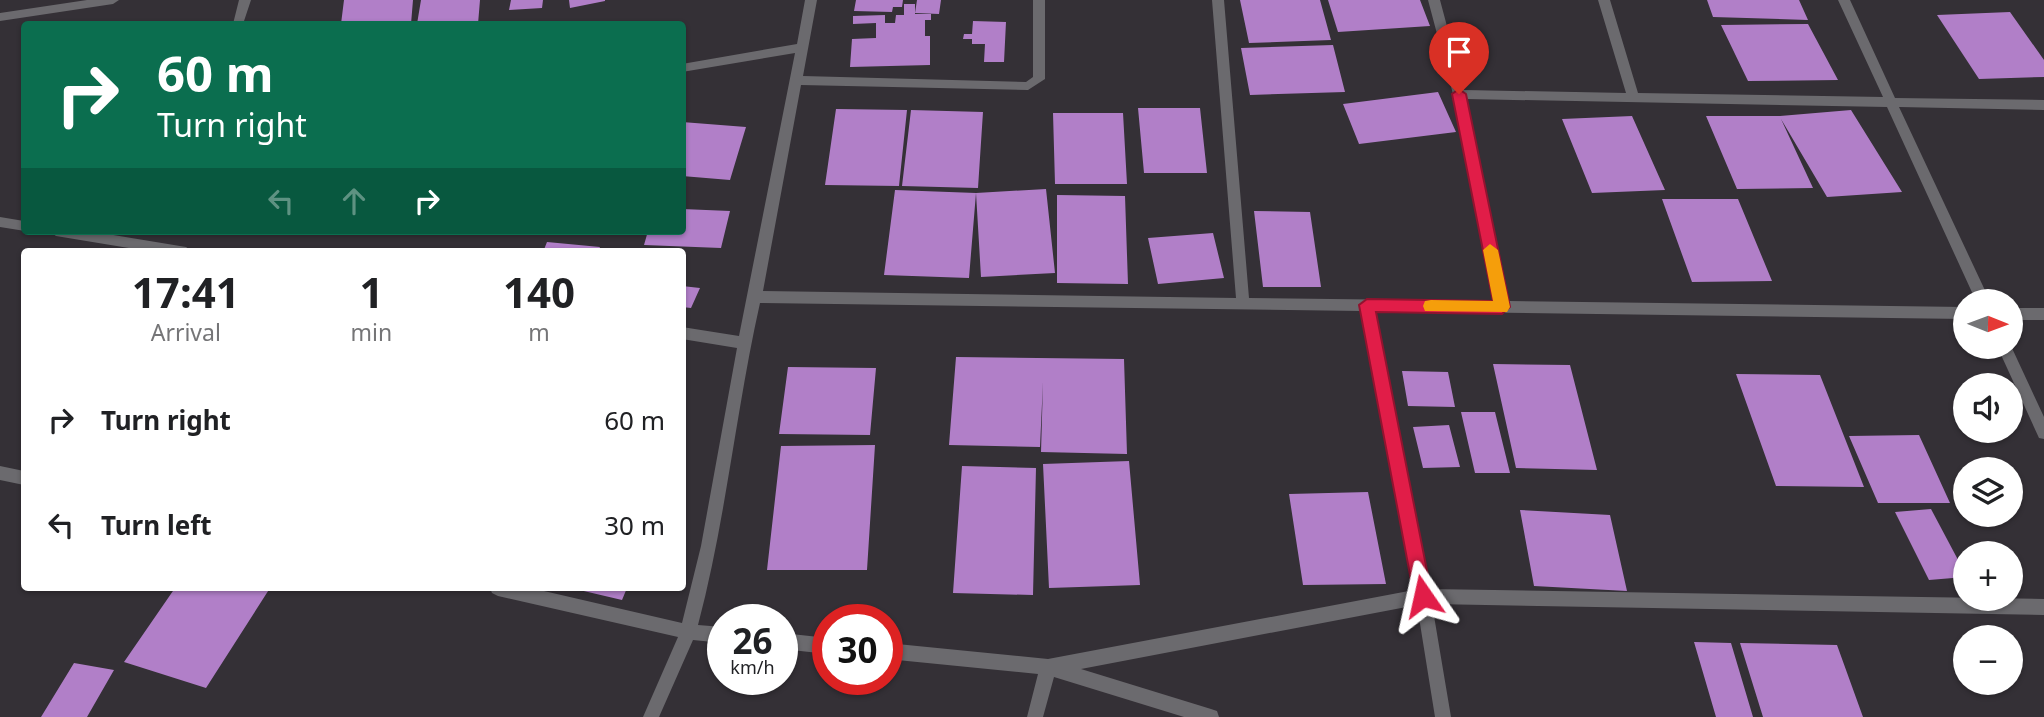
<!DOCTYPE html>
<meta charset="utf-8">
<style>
body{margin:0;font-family:"Noto Sans",sans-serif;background:#f2f2f2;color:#202124;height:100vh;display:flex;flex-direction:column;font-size:26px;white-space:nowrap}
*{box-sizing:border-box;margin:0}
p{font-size:23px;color:#757577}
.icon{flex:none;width:38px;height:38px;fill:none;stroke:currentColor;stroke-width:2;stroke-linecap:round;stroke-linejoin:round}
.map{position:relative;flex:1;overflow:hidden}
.panel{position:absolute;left:21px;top:248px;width:665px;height:343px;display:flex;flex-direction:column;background:#fff;border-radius:7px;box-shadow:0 2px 5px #0004}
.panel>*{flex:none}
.guide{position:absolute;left:21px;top:21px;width:665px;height:214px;border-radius:7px;box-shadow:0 2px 5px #0004;background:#0b6e4f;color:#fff;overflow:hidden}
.needle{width:46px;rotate:91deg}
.fabs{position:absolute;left:1953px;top:289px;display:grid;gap:14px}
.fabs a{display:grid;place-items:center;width:70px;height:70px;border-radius:50%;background:#fff;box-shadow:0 2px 5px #0004;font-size:35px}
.speed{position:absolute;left:707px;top:604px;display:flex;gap:14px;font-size:35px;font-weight:700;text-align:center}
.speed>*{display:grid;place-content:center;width:91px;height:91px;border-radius:50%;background:#fff;box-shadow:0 2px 5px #0004;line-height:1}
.speed small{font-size:18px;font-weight:400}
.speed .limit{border:10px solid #d22;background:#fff;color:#111}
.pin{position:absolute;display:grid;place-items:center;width:60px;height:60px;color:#fff;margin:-72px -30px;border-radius:50% 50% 50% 0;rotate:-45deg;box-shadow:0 0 7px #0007}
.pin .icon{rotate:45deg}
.me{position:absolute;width:77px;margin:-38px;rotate:349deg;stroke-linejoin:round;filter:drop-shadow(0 0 5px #0008)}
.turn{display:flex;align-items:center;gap:24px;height:147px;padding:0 21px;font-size:32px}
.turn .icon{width:91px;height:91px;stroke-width:2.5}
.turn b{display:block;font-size:49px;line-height:60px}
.lanes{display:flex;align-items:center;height:66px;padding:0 21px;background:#0003;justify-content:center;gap:35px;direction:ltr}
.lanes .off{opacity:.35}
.eta{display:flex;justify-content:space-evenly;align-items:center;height:119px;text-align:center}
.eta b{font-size:42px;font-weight:700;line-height:49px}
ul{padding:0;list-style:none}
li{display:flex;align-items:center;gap:21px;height:105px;padding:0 21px}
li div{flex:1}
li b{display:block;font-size:26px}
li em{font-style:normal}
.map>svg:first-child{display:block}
.building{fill:#b17fc8}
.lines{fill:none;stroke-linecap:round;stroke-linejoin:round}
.street{fill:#6b6a6e;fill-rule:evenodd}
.route{fill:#e11d48;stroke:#92132f;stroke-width:2}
.slow{fill:#f59e0b}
</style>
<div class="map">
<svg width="2044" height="717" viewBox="0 0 2044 717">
<rect width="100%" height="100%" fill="#343036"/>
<path class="building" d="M344 0H413L411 24H341Z
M421 0H480L478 24H417Z
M511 0H543L542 8 509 10Z
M569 0H605V1L570 8Z
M856 0H903L902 7H893L892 12 854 11Z
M917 0H941L939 14 915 13Z
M1240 0H1320L1331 40 1249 43Z
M1328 0H1420L1430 26 1338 32Z
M1707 0H1799L1808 20 1713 17Z
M904 4H915V17V14H931V20H925V36H930V65L850 67 852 39 876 38V23L853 24V16L885 15V23H895L896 15H904Z
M2010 12 2044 60V77L1979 79 1937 15Z
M973 21 1006 22 1004 62H984L985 44H972V39H963L964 34H972Z
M1808 24 1838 80 1748 81 1721 25Z
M1333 45 1345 92 1250 95 1241 48Z
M1438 92 1456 132 1359 144 1343 104Z
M1138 108H1200L1207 173H1144Z
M836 109 907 110 899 186 825 185Z
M911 110 983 112 978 188 902 186Z
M1851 110 1902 192 1827 197 1781 119 1813 188 1737 189 1706 116H1780Z
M1053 113H1123L1127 184H1055Z
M1632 116 1665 190 1592 193 1562 119Z
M682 122 746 127 730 180 682 176Z
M1046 189 1055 273 981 277 976 193 969 278 884 275 895 190 976 193Z
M1057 195 1125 196 1128 284 1057 283Z
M1662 199H1738L1772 281 1692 282Z
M682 209 730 211 721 248 644 245 648 231H682Z
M1254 211 1310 212 1321 287H1263Z
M1213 233 1224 278 1158 284 1148 238Z
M547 242 600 247 598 252H543Z
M682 286 700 288 691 308 682 307Z
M956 357 1124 359 1127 454 1041 452 1043 382 1040 447 949 445Z
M1493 364 1570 365 1597 470 1516 468Z
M788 367 876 368 870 435 779 434Z
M1402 371 1448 372 1455 407 1408 406Z
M1736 374 1820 375 1864 487 1776 486Z
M1461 412H1495L1510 473H1475Z
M1449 425 1460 467 1423 468 1413 427Z
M1919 435 1950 503H1878L1849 436Z
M875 445 867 570H767L781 446Z
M1129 461 1140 585 1049 588 1043 464Z
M962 466 1036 468 1033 595 953 593Z
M1368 492 1386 584 1303 585 1289 494Z
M1931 509 1965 573V577L1929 580 1895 512Z
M1520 510 1610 515 1627 591 1534 586Z
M175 588H270L206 688 124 662Z
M571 588H627L622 600Z
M1694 642 1731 643 1753 717H1716Z
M1740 643 1837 645 1863 717H1763Z
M74 663 114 670 87 717H41Z"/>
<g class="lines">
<path class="street" d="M87 0H119L113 4 0 21V13Z
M239 0H251L243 24H233Z
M805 0H817L803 76 1026 82 1033 77V0H1045V79L1028 90 801 85 763 291 1236 298 1212 0H1224L1249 298 1494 301 1453 94 1428 0H1440L1464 90 1626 93 1598 0H1610L1638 93 1883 97 1838 0H1850L1895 98 2044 100V110L1899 107 1990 301H1976L1887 107 1466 99 1508 301 1965 307V319L1375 311 1429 589 2044 599V615L1432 604 1451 717H1435L1417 605 1081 669 1211 709 1217 711 1219 717H1184L1054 677 1043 717H1027L1038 674 887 659V643L1048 659 1414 590 1361 311 760 303C736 410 726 519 698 625L723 627V643L693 640 659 717H643L678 637 498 596 492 593 490 588H531L682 623 701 546 737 348 682 339V327L739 336 795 53 682 72V64L797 44Z
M0 217 24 221 25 231 0 227Z
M49 231H89L186 247 193 252H153L56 236Z
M2011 308H2044V320H2011Z
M1997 346H2011L2044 417V439L2039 438Z
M0 466 24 471V485L0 480Z
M782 633 828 638V654L782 649Z"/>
</g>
<path class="route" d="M1459 89 1466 94 1510 307 1502 314 1376 312 1432 596 1429 602 1423 605 1416 602 1414 596 1359 305 1367 299 1493 301 1452 94Z"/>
<path class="slow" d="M1490 244 1498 250 1510 307 1507 312 1425 311 1423 306 1425 301 1431 300 1493 301 1483 250Z"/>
</svg>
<div class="fabs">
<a><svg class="needle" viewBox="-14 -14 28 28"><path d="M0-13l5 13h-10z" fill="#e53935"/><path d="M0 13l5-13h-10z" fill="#757577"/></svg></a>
<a><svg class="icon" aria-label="sound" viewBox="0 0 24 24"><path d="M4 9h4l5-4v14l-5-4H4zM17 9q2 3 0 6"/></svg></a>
<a><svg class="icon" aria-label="layers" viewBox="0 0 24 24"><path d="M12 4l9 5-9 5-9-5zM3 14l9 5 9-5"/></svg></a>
<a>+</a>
<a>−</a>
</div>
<div class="speed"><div>26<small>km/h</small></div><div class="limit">30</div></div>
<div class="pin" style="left:1459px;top:94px;background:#d93025"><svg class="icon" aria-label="arrive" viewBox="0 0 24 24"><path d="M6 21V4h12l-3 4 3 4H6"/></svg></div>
<svg class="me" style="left:1423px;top:596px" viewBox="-20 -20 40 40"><path d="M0-17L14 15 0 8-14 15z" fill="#e11d48" stroke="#fff" stroke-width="4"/></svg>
<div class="guide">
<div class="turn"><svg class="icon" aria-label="right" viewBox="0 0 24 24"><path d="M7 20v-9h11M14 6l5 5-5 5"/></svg><div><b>60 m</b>Turn right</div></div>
<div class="lanes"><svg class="icon off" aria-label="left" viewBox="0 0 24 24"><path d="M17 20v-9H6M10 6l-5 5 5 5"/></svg><svg class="icon off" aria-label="ahead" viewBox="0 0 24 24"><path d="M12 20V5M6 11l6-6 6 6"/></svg><svg class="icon" aria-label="right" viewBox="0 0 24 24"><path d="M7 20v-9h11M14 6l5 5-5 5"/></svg></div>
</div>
<section class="panel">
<div class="eta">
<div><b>17:41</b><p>Arrival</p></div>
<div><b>1</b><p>min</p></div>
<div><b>140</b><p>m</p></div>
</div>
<ul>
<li><svg class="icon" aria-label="right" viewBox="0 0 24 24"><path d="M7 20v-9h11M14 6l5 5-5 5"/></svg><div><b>Turn right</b></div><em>60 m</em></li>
<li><svg class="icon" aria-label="left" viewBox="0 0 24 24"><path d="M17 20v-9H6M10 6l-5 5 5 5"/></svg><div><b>Turn left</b></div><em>30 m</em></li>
</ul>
</section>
</div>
